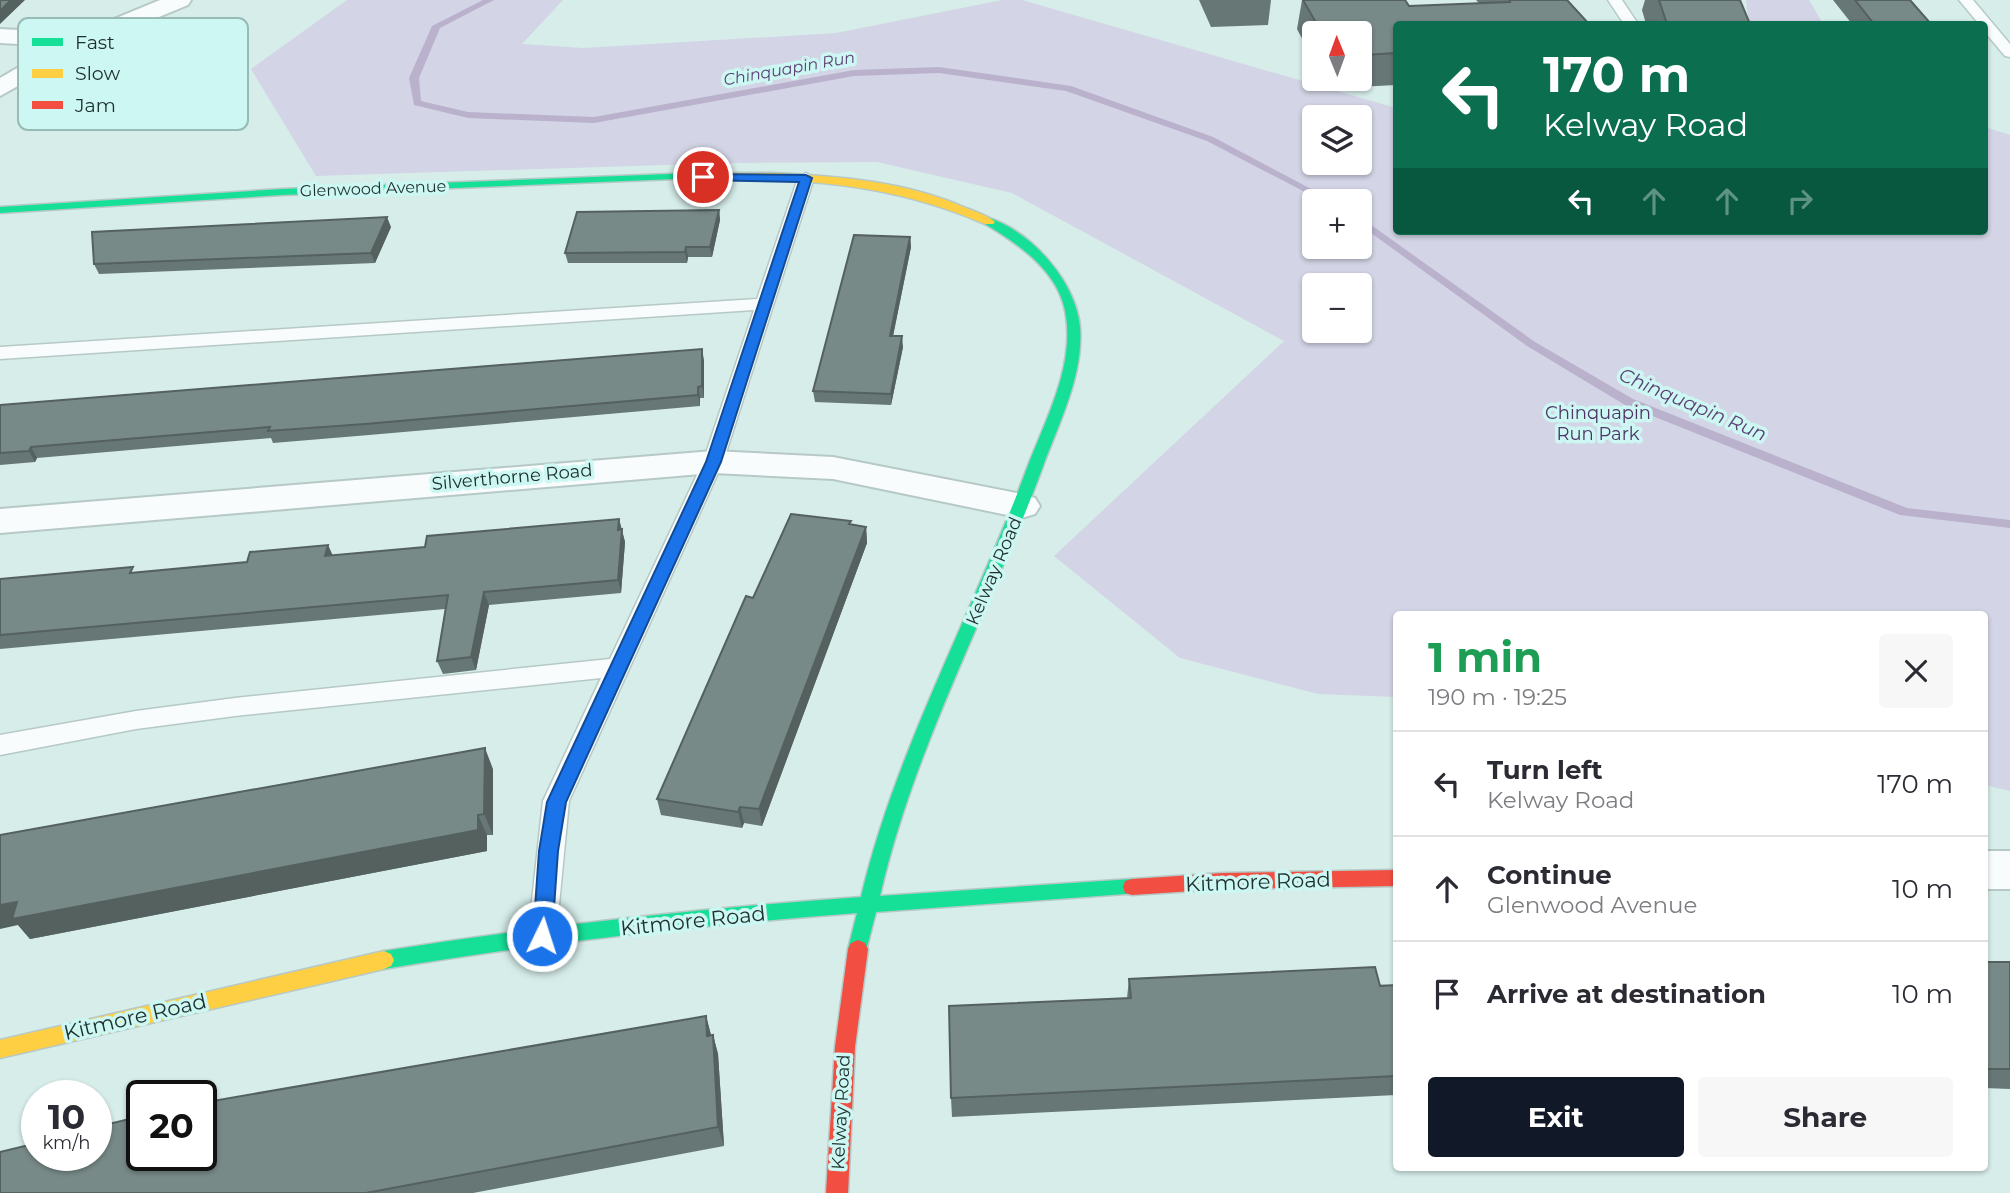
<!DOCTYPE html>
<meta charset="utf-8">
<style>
body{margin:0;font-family:Montserrat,sans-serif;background:#f7f7f7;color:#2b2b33;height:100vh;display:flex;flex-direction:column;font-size:26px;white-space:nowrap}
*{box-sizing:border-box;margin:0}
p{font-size:23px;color:#7c7c81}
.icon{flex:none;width:38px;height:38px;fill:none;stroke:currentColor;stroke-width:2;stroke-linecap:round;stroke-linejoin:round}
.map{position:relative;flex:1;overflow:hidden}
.details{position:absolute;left:1393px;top:611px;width:595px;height:560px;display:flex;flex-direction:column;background:#fff;border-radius:7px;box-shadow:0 2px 5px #0004}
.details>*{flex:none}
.hud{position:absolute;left:1393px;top:21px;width:595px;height:214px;border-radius:7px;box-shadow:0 2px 5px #0004;background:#0b6e4f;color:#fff;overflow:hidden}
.needle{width:46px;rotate:359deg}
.tools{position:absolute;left:1302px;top:21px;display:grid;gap:14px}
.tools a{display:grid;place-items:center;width:70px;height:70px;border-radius:7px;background:#fff;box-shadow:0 2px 5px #0004;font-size:35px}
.speed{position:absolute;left:21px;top:1080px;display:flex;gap:14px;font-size:35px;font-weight:700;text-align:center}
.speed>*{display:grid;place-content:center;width:91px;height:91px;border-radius:50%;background:#fff;box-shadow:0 2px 5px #0004;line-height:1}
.speed small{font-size:18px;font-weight:400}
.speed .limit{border:4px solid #111;border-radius:10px;background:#fff;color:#111}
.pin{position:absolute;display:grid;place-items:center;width:60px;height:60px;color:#fff;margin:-30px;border:4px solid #fff;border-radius:50%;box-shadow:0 2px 7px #0007}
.me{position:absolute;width:77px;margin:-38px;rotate:4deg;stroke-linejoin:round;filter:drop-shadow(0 0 5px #0008)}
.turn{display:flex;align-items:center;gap:24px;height:147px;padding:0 35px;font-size:32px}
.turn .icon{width:91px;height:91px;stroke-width:2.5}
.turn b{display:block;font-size:49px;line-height:60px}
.lanes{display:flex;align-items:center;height:66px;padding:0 35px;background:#0003;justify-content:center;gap:35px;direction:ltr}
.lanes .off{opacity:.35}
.round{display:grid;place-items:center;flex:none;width:74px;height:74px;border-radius:7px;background:#f7f7f7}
.headline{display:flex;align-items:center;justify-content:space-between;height:119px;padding:0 35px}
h1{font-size:42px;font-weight:700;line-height:52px;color:#1e9e55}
.cta{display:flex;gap:14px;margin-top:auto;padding:14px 35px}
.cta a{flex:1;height:80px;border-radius:7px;background:#111827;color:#fff;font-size:28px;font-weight:700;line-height:80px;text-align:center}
.cta a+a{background:#f7f7f7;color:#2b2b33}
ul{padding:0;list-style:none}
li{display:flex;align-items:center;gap:21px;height:105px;padding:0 35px;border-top:2px solid #e1e1e2}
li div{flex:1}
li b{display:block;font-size:26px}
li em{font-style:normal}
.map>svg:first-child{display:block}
.green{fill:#d3d4e5;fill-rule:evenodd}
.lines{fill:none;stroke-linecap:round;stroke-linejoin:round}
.stream{fill:#bab2cd;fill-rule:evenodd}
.lane-casing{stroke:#b6c9c6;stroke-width:3}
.street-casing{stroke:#b6c9c6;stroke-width:4}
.fast-casing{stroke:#b6c9c6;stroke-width:3}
.slow-casing{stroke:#b6c9c6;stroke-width:3}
.jam-casing{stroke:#b6c9c6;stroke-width:3}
.lane{fill:#f9fcfc;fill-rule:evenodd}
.street{fill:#f9fcfc;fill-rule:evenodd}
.fast{fill:#16e098;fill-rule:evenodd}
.slow{fill:#ffcf43;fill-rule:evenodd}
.jam{fill:#f24e42;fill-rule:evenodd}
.wall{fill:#677775}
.shaded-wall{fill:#54615f}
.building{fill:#788a88;stroke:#54615f;stroke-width:2}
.route{fill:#1a73e8;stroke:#114b97;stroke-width:2}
.labels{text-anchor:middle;stroke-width:7;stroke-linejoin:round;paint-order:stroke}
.far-water-label{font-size:16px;font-style:italic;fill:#5c3f74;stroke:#ccf7f2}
.far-street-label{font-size:16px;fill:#1e2f2d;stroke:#ccf7f2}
.park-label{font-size:18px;fill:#4f3366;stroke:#ccf7f2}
.street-label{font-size:18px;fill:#1e2f2d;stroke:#ccf7f2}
.water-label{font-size:19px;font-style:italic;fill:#5c3f74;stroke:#ccf7f2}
.near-street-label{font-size:21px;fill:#1e2f2d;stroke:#ccf7f2}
.key{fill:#ccf7f2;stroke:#98bbb7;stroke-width:2}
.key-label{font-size:19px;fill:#1e2f2d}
</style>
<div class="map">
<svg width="2010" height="1193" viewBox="0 0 2010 1193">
<rect width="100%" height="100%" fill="#d6edea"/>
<path class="green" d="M347 0H563L522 44 583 48 836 33 1002 0H1022L1396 108V231H1984L1985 127 2010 135V791L1985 785 1984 614H1396V697L1318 694 1180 658 1054 556 1284 341 1012 193 877 162 727 163 316 176 251 69ZM1314 117H1360V163H1314ZM1314 201H1360V247H1314ZM1314 285H1360V331H1314Z
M1746 0H1809L1823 24H1749Z"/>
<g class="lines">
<path class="stream" d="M483 0H494L440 28 419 78 421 101 468 112 594 117 854 70 939 67 1071 86 1213 137 1334 201H1322L1207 141 1066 91 939 73 854 76 594 123 468 118 414 105 409 78 432 26Z
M1360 217 1535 342 1633 399 1907 508 2010 520V528L1900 515 1625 405 1527 346 1360 225Z"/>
<g class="lane-casing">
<path id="lane" d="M1608 0H1622L1638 24H1624Z
M1959 0H1973L2010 44V57L2005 56 1984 31V24H1979Z
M806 173 814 178 723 462 569 801 556 936 552 945 542 948 532 945 528 936 543 801 601 678 235 716 136 729 0 755V735L136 711 235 698 610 659 703 462 754 310 0 359V347L757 299 798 178Z"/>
</g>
<g class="street-casing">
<path id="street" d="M160 0H191L188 5 91 45 0 96V78L55 46 0 43V29L80 33Z
M713 451 833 457 1022 494 1035 498 1040 506 1035 514 1022 518 833 479 713 473 0 533V509Z
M1984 851H2010V889H1984Z"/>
</g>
<g class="fast-casing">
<path id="fast" d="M696 173 700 174V178L282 195 0 213V207L282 189Z
M989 218C1032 232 1076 282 1080 327 1084 375 1058 425 1042 469 990 610 913 749 880 896L1132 879 1139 881 1141 887 1139 893 876 912 865 955 858 958 851 955 848 949 857 913C698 925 541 943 384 969L377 966 374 960 377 954 384 951C542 926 701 908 861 897 896 749 974 611 1027 468 1045 421 1074 368 1066 316 1060 272 1020 245 985 224L983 222Z"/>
</g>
<g class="slow-casing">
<path id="slow" d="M771 173C837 176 905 181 966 208 976 212 987 215 995 222L993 224H985C888 182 800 178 696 179L690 176 696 173Z
M384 951 391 954 394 960 391 966 384 969 0 1058V1040Z"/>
</g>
<g class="jam-casing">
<path id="jam" d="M1396 870V886L1223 889 1132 895 1125 893 1123 887 1125 881 1132 879 1223 873Z
M858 940 865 943 868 949 855 1047 848 1193H826L835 1047 848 949 851 943Z"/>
</g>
<use href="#lane" class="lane"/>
<use href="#street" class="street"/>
<use href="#fast" class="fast"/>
<use href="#slow" class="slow"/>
<use href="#jam" class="jam"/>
</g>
<path class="wall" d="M1199 0H1271L1268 25 1211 27Z
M1302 0H1405L1409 6 1479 3 1476 0H1567L1396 24V85L1357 87 1353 79H1360V33H1314V61L1297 29Z
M1645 0H1740L1750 24H1646L1642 10Z
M1833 0H1910L1931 24H1852Z
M719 210 720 220 712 257H688L687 263H568L565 253Z
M391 227 375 263 99 274 94 264Z
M910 237 911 247 893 336 903 347 891 405 815 402 813 391Z
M704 360V398H700V406L369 435 273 443 271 438 37 458 35 462 0 465V405Z
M619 519 625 542 621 593 489 605 476 670 443 674 437 661 445 609 0 649V579L136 572 425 547Z
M851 524 866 527 867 543 762 826 744 823 742 828 661 815 657 799 753 598Z
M493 769V835H487V851L30 939 18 925Z
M1984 962H2010V1089L1984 1088Z
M1129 979 1396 985V1095L952 1117 951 1098 1127 998Z
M706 1016 711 1035H713L718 1054 724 1146 473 1193H0Z"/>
<path class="shaded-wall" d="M11 0H25L0 24V11Z
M719 210 720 220 712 257 710 247Z
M387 217 391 227 375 263 371 253Z
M910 237 911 247 891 346 890 336Z
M686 247 688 257 687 263 685 252Z
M902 336 903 347 891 405V394Z
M702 349 704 360V398L702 386Z
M698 387 700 398V406L698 395Z
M31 447 37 458 35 462 29 451Z
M619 519 625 542 621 593 618 580Z
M866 527 867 543 762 826 759 809Z
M328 545 334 558 325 556Z
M484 592 489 605 476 670 471 657Z
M485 748 493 769V835L484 814Z
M740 807 744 823 742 828 738 812Z
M478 815 487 835V851L30 939 18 925 0 929V905Z
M706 1016 711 1035 707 1036Z
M713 1035 718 1054 724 1146 718 1127Z"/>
<path class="building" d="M0 0H11L0 11Z
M1303 0H1405L1409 6 1510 2 1509 0H1567L1589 24H1396V53L1363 55 1360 49V33H1322Z
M1659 0H1740L1750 24H1667Z
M1855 0H1910L1931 24H1874Z
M719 210 710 247H686L685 252 565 253 577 212Z
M387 217 371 253 94 264 92 232Z
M854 235 910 237 890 336H902L891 394 813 391Z
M702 349V386L698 387V395L365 424 268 431 270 427 31 447 29 451 0 453V405Z
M791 514 851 521 849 524 866 527 759 809 740 807 738 812 657 799 746 596 753 598Z
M619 519 618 530 622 529 618 580 484 592 471 657 437 661 448 595 0 635V579L133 567 130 573 247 562 250 552 328 545 325 556 425 547 427 536Z
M485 748 484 814 478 815V830L12 919 17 902 0 905V835Z
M1984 962H2010V1069H1984Z
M1375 967 1380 986 1396 985V1076L951 1098 949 1006 1131 998 1129 979Z
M706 1016 707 1036 713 1035 718 1127 366 1193H0V1152L37 1143V1155H96V1127L142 1116V1155H201V1103Z"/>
<path class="route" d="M703 174 806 175 812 178 721 462 566 802 558 851 552 936 549 942 542 945 535 942 533 936 539 851 547 802 706 462 799 182 699 180V175Z"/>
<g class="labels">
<g class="far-water-label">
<text transform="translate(789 68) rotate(-10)" y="6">Chinquapin Run</text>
</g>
<g class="far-street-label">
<text transform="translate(373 188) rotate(-2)" y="6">Glenwood Avenue</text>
</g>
<g class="park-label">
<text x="1598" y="419">Chinquapin<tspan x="1598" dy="21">Run Park</tspan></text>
</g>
<g class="street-label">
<text transform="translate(512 477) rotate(-5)" y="6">Silverthorne Road</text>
<text transform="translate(994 571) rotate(-67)" y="6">Kelway Road</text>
<text transform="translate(841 1112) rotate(-87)" y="6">Kelway Road</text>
</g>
<g class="water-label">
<text transform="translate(1693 404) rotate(23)" y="7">Chinquapin Run</text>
</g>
<g class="near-street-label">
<text transform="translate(1258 882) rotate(-2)" y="7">Kitmore Road</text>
<text transform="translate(693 921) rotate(-6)" y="7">Kitmore Road</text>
<text transform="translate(135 1017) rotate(-13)" y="7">Kitmore Road</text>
</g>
</g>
<rect x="18" y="18" width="230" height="112" rx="10" class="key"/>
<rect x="32" y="38" width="31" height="8" fill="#16e098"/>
<rect x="32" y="69" width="31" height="9" fill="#ffcf43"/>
<rect x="32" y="101" width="31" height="8" fill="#f24e42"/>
<g class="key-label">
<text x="75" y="49">Fast</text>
<text x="75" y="80">Slow</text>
<text x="75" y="112">Jam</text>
</g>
</svg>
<div class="tools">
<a><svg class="needle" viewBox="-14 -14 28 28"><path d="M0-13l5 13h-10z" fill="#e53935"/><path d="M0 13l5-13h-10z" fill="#7c7c81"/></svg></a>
<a><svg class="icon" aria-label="layers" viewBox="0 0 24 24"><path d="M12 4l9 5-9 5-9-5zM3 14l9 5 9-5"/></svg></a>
<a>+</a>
<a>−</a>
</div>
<div class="speed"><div>10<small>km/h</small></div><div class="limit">20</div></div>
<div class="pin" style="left:703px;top:177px;background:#d93025"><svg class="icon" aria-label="arrive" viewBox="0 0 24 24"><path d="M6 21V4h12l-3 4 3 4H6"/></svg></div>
<svg class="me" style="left:542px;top:936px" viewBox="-20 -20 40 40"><circle r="17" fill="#1a73e8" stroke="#fff" stroke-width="3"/><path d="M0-11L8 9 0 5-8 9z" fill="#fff"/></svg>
<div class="hud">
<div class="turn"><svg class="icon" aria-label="left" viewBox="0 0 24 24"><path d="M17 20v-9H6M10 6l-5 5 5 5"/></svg><div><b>170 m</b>Kelway Road</div></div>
<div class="lanes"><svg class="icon" aria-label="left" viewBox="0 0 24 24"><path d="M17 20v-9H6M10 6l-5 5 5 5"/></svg><svg class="icon off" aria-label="ahead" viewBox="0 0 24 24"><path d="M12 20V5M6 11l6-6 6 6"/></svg><svg class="icon off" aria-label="ahead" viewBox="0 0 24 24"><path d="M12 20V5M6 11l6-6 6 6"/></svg><svg class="icon off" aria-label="right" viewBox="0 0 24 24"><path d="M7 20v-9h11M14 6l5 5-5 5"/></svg></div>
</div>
<section class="details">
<div class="headline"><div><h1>1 min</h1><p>190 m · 19:25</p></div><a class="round"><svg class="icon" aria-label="close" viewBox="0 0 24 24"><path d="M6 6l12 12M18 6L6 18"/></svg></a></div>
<ul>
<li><svg class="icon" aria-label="left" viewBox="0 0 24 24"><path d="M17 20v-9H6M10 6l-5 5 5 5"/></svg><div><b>Turn left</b><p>Kelway Road</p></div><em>170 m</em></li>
<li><svg class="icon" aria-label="ahead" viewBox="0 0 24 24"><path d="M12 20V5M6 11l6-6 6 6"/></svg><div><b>Continue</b><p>Glenwood Avenue</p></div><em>10 m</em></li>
<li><svg class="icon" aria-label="arrive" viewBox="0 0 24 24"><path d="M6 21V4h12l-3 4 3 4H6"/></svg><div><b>Arrive at destination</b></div><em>10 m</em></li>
</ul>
<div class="cta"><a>Exit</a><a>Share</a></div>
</section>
</div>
